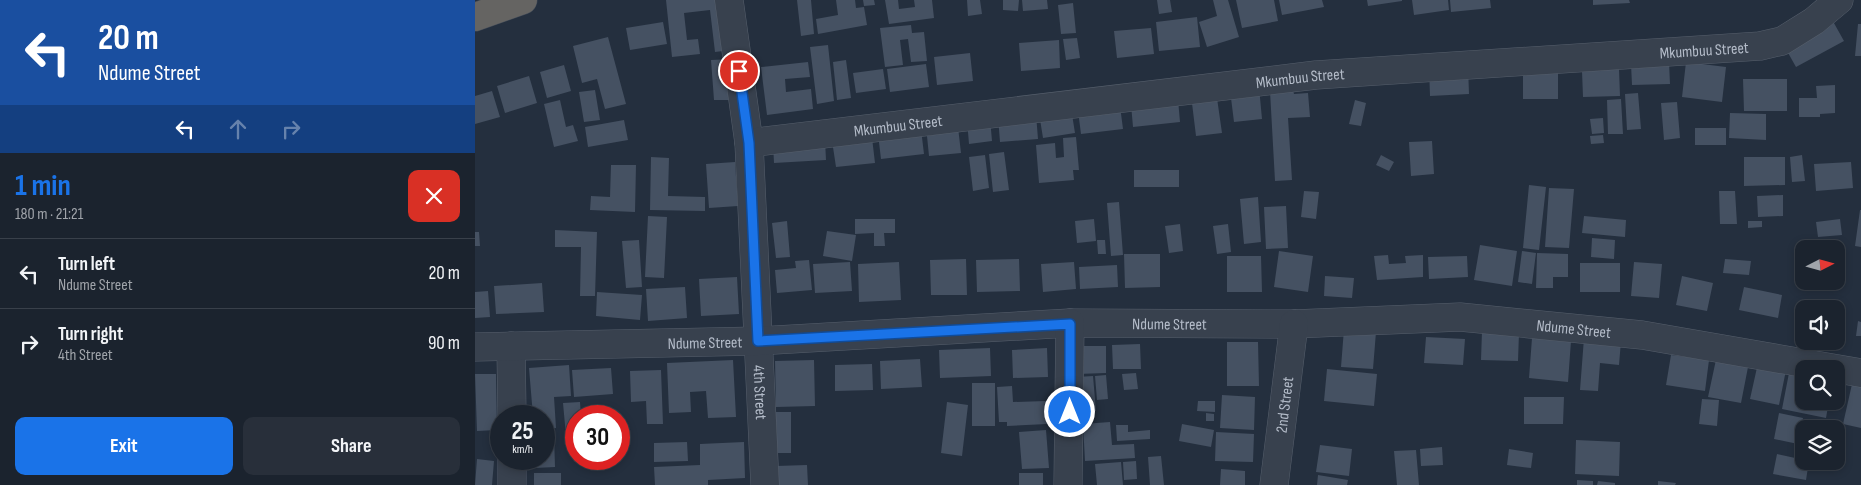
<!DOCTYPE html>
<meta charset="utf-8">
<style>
body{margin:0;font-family:"Sofia Sans Condensed",sans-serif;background:#282f3a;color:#f1f3f6;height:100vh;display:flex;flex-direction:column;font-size:19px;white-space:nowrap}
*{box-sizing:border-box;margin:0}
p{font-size:16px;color:#a0a4aa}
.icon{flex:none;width:28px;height:28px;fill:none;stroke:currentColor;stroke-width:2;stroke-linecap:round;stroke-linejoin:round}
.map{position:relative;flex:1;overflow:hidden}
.panel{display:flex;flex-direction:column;background:#1b232e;width:475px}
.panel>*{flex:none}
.guide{background:#1a4fa0;color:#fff;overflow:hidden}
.needle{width:32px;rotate:84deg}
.fabs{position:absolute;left:1320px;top:240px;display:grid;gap:10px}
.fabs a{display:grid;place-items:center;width:50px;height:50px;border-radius:10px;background:#1b232e;box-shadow:0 2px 8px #0003,0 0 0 1px #39404a;font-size:25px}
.speed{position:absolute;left:15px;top:405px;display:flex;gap:10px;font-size:25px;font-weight:700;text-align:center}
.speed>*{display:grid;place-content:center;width:65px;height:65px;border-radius:50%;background:#1b232e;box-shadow:0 2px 8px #0003,0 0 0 1px #39404a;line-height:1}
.speed small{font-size:12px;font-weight:400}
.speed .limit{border:8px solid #d22;background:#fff;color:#111}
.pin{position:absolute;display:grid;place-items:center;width:42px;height:42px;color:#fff;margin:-21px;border:2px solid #fff;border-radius:50%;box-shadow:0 1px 5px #0007}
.me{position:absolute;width:55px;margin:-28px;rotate:0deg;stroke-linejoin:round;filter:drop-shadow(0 0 4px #0008)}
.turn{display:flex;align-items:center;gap:18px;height:105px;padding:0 15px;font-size:22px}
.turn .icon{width:65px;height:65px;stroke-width:2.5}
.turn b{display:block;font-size:35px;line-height:42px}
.lanes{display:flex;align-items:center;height:48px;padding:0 15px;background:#0003;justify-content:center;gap:25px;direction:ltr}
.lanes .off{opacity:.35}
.round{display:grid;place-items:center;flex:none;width:52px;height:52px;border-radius:10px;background:#282f3a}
.headline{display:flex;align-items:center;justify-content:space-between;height:85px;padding:0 15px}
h1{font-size:30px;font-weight:700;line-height:38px;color:#1a73e8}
.cta{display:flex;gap:10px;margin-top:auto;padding:10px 15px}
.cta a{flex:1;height:58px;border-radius:10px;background:#1a73e8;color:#fff;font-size:20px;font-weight:700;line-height:58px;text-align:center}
.cta a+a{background:#282f3a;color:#f1f3f6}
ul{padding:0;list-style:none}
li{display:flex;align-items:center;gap:15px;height:70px;padding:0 15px;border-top:1px solid #39404a}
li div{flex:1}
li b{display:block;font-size:19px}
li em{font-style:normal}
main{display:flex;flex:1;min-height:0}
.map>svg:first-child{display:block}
.building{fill:#455162}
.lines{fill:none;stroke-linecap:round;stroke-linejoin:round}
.minor-casing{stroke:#565f6c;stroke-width:29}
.trunk-casing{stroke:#434c59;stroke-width:29}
.minor{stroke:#38414e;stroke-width:28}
.trunk{stroke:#656462;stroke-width:28}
.route-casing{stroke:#114b97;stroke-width:12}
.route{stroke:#1a73e8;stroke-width:9}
.labels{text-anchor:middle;stroke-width:4.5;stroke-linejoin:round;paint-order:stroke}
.street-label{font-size:16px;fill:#b4bcc9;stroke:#1d2633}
</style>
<main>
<section class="panel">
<div class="guide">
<div class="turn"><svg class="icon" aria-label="left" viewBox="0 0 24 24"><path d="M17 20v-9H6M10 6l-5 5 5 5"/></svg><div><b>20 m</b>Ndume Street</div></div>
<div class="lanes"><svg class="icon" aria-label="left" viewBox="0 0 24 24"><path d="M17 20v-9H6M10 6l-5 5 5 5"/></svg><svg class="icon off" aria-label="ahead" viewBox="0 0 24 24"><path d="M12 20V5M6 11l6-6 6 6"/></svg><svg class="icon off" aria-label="right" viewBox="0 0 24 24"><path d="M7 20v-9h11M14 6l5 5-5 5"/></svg></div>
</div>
<div class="headline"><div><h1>1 min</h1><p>180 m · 21:21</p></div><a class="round" style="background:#d93025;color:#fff"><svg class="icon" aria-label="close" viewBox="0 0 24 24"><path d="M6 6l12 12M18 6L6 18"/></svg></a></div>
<ul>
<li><svg class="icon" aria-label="left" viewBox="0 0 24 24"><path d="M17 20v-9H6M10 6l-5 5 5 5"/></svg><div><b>Turn left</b><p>Ndume Street</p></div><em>20 m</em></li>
<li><svg class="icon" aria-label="right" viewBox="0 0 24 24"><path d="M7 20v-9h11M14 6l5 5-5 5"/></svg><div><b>Turn right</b><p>4th Street</p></div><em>90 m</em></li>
</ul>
<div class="cta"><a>Exit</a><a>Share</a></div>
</section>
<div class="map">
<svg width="1386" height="485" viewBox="0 0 1386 485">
<rect width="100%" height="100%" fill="#242f3e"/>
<path class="building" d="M191 0H251L256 50 240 52 235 10 209 13 212 40 223 39 225 54 197 57Z
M322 0H336L339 34 326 36Z
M361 0H380L381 8 389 7 392 25 343 34 341 19 363 15Z
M388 0H399L400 5 389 6Z
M410 0H423L424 9 440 7 439 0H457L459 18 414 24Z
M492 0H505L507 14 493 16Z
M528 0H544L543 11 528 10Z
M547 0H572L573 9 548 11Z
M682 0H695L697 12 684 14Z
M738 0H753L764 37 732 47 724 22 742 16Z
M761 0H799L803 21 767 28Z
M804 0H847L849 7 807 15Z
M892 0H927V1L893 6Z
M937 0H973L974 10 939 15Z
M975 0H1015L1016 8 976 12Z
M1118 0H1154L1155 3 1118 5Z
M598 3 601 33 586 34 583 5Z
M1355 16 1369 41 1321 67 1312 51Z
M722 17 725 47 684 51 681 22Z
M188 22 192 44 155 50 151 28Z
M1383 24H1386V56H1380Z
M436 25 437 33 449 32 452 61 436 62 433 39 425 40 428 65 410 67 405 28Z
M676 28 679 54 642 58 639 31Z
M133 37 151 104 130 109 122 79 107 83 98 46Z
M602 38 605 58 591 60 588 39Z
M584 40 585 68 546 71 544 43Z
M353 45 359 101 342 104 335 47Z
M495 53 498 81 462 85 459 57Z
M257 59 259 100H239L236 60Z
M371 60 376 98 362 100 358 62Z
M333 62 335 77 310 79 311 92 336 89 338 109 292 115 286 67Z
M1194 62 1195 84 1157 85 1156 64Z
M1211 62 1251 67 1247 102 1207 97Z
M451 64 454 87 415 92 412 69Z
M89 65 96 91 72 98 65 72Z
M1083 65V99H1048V66Z
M993 66 994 94 955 96 954 67Z
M408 69 411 89 381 93 378 73Z
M1144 69 1145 96 1108 97 1107 71Z
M54 76 62 103 30 113 22 86Z
M1268 79H1312V111H1269Z
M1360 85V113L1345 114V117H1324V98H1342L1341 86Z
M784 87 787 119 759 122 755 90Z
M702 88 705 122 658 127 655 93Z
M120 90 125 120 109 122 104 92Z
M818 90 819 94 833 93 835 117 813 118 817 180 800 181 795 91Z
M17 91 25 117 0 124V96Z
M741 91 747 133 721 136 716 95Z
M1163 93 1166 129 1152 130 1150 94Z
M644 98 648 129 606 134 602 103Z
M1146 99 1148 134H1133L1132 100Z
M85 100 91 127 98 125 103 141 79 147 69 104Z
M880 100 891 103 886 126 874 124Z
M1202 102 1205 138 1189 140 1186 103Z
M596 108 600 133 568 138 564 113Z
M1255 113 1291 114V140L1254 138Z
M561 114 563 139 525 142 523 117Z
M515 118 517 141 494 144 492 120Z
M1128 118 1129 133 1117 134 1115 119Z
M149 120 153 140 113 147 110 127Z
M483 127 486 153 454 156 452 136 464 134V128Z
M1220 128H1251V145H1220Z
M396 129 400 163 361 167 356 134Z
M446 129 449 154 406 159 403 134Z
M1128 135 1129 143 1116 144 1115 136Z
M601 137 604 170H598L599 180 564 183 561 145 580 143 581 158 589 157 588 138Z
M350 140 351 160 299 163 298 143Z
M957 141 959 174 936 176 934 142Z
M529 152 534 190 518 192 514 154Z
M510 155 514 188 498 191 494 157Z
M906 155 919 162 914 171 901 165Z
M1327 155 1330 181 1317 182 1315 157Z
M176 157 194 158 193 196 230 197V211L175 210Z
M1269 157H1310V185L1269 186Z
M260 162 263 206 234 208 231 164Z
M1376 162 1378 188 1341 191 1339 164Z
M136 165H161L160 212 115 210 116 196 135 197Z
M659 170H704V187H659Z
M1054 185 1071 187 1064 250 1048 248Z
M1074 188 1099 189 1094 248 1070 247Z
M829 191 844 192 841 219 826 217Z
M1244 191H1260L1262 224H1245Z
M1308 195V216L1283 217 1282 196Z
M783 197 786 242 769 244 765 199Z
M644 202 648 255 636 256 632 203Z
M811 206 813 248 791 249 789 207Z
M1385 210H1386V247L1380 246Z
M173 216 192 217 189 278 170 277Z
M1109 216 1151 220 1150 237 1107 233Z
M380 219H420V233H409L410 246H399V233L380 234Z
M619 219 621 241 602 243 600 221Z
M1365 219 1367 235 1343 237 1341 222Z
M312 221 315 257 301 258 297 223Z
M1273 221H1287V227L1273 228Z
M705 224 708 251 694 253 690 226Z
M753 224 756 252 742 254 738 226Z
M80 230 122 232 120 296H105L106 247H80Z
M352 231 381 235 377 261 348 256Z
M0 232H4L5 246H0Z
M1117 238 1140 240 1139 259 1116 257Z
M164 240 167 287 151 288 147 241Z
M622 240H630L631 254H623Z
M1005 245 1042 251 1037 286 999 280Z
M804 251 838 256 833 292 799 287Z
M1047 251 1061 253 1057 284 1043 282Z
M1062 253 1093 254V277H1078V288H1061Z
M649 254H685V287L650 288Z
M913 255 914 264 931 263 930 256 948 255V277L902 280 899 256Z
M752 256H786L787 292H752Z
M992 256 993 277 954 279 953 257Z
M491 259 492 295H456L455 260Z
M544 259 545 291 502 292 501 260Z
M1250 259 1276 261 1274 275 1248 273Z
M334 260 337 290 302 293 300 270 321 268 320 261Z
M375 262 377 291 340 293 338 264Z
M424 262 426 300 384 302 383 264Z
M599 262 601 289 568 292 566 264Z
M1159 262 1187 264 1184 298 1156 296Z
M1105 263H1145V292H1105Z
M642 265 643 287 605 289 604 267Z
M850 276 879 278 877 298 849 296Z
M1207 276 1238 283 1232 311 1201 305Z
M262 277 264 314 226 316 224 279Z
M67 283 69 312 21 314 19 286Z
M210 287 212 318 173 321 171 289Z
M1269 287 1307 295 1303 318 1264 310Z
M13 291 15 317 0 318V292Z
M122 292 167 295 165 320 121 316Z
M1383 321 1386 322V336H1381Z
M869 329 901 332 898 369 866 367Z
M1007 331 1044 333 1043 361 1006 360Z
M951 337 990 339 988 365 949 363Z
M1057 338 1096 341 1093 382 1054 378Z
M1109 338 1146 341 1144 365 1125 363 1123 391 1105 390Z
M752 342H783L784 386H752Z
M665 344 666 369H638L637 345Z
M602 346H631V373L602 374Z
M515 348 516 376 465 378 464 350Z
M572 348 573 377 538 378 537 350Z
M1196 355 1234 360 1230 391 1191 385Z
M1242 355 1274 362 1266 403 1233 397Z
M445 359 447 387 406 389 405 361Z
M258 360 261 417 233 418 231 391 215 392 216 412 194 413 192 363Z
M339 360 340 406 301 407 300 361Z
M1283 363 1311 370 1304 405 1275 399Z
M397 364 398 390 360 391V365Z
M94 365 96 396 79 397 81 428 69 429V416H58L54 368Z
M136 368 138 394 99 397 97 370Z
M852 369 902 374 899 406 849 401Z
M186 370 188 424H172L171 401 156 402 155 371Z
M661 373 663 389 649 390 647 374Z
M1314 373 1329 376V401H1354L1351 418 1307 409Z
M0 374H21L22 430 2 431Z
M631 375 633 399 622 400 620 376Z
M618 376 621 411 605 412 602 377Z
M497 383H520V426H497Z
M1377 384 1386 387V428L1368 424Z
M537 386 538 402 571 401 572 424 532 426V422H524L522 387Z
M747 395 780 397 779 430 745 428Z
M1049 397H1089L1088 424H1049Z
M1227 399 1244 400 1242 426 1224 424Z
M723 401H740V412L722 411Z
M105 402 106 416H101V435L91 436 88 403Z
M472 402 493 405 487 456 466 453Z
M299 412H316V453H299Z
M731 413 739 414V421H731Z
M1304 413 1328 418 1323 444 1299 439Z
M635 422 637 445 659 444 660 458 610 461 608 424Z
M1332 423 1350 428V429H1330Z
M707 424 739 430 736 447 704 441Z
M641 425H653V432L675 430V439L642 441Z
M571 430 574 468 547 469 544 432Z
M741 432 779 434 778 462 740 461Z
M69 435H79L80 467 60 468V459H69Z
M1328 435H1329V455L1323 453Z
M1101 440 1145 442 1144 476 1100 474Z
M212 442 213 461 179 462V443Z
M269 442 270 478 233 480V485H180L179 467 225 465V444Z
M845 445 877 449 874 476 841 472Z
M967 447 968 465 946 466 945 449Z
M1034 449 1058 453 1056 468 1032 465Z
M941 450 944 485H922L919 451Z
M1302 454 1334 461 1331 480 1298 474Z
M686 456 689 485H675L673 457Z
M2 459 19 461 17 485H0Z
M661 461 662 479 649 480 648 462Z
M646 462 648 485H622L620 464Z
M332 465 333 485H302L301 466Z
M746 469 770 471V485H745Z
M59 473H86V485H59Z
M544 473H568V485H544Z
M843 475 873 480 872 485H842Z
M1102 480 1118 481V485H1102Z
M1123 481 1140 483V485H1122Z
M1183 481 1201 483 1200 485H1183Z"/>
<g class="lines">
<g class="minor-casing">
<g id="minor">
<path id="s1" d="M254 0 274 143 290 485"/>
<path id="s2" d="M274 143 841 75 1285 46 1307 41 1339 21 1364 0"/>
<path d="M36 346 37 416"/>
<path id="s3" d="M0 347 283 341 595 323 819 324 985 317 1167 335 1386 373"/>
<path d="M37 459V485"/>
<path d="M593 485 595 323"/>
<path id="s4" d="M799 485 819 324"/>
</g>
</g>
<g class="trunk-casing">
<path id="trunk" d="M0 17 48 0"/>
</g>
<use href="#minor" class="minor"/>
<use href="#trunk" class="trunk"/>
</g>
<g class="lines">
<g class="route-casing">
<path id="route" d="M264 71 274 143 283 341 595 324V412"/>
</g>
<use href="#route" class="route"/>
</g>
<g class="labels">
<g class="street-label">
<text dy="6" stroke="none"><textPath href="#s2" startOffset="960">Mkumbuu Street</textPath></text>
<text dy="6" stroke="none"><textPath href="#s2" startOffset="555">Mkumbuu Street</textPath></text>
<text dy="6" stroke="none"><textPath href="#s2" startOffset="150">Mkumbuu Street</textPath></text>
<text dy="6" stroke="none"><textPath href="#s3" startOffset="695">Ndume Street</textPath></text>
<text dy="6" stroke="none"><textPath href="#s3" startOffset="1100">Ndume Street</textPath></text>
<text dy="6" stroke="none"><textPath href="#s3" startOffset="230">Ndume Street</textPath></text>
<text dy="6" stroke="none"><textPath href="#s1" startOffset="394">4th Street</textPath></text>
<text dy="6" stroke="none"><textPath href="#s4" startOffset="81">2nd Street</textPath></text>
</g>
</g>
</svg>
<div class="fabs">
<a><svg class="needle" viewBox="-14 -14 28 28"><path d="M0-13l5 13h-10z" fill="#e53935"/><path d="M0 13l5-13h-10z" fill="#a0a4aa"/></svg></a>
<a><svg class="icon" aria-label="sound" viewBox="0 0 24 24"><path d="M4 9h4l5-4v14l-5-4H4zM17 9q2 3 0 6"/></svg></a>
<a><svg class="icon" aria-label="search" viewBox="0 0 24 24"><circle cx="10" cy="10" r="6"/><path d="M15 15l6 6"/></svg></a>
<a><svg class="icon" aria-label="layers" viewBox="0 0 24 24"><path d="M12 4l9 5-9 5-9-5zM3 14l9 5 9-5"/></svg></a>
</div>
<div class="speed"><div>25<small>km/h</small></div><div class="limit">30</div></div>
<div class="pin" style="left:264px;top:71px;background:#d93025"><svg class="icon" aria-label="arrive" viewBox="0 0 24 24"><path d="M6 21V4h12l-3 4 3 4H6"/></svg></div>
<svg class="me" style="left:595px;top:412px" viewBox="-20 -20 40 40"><circle r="17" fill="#1a73e8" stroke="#fff" stroke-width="3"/><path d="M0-11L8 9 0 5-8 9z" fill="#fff"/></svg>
</div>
</main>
